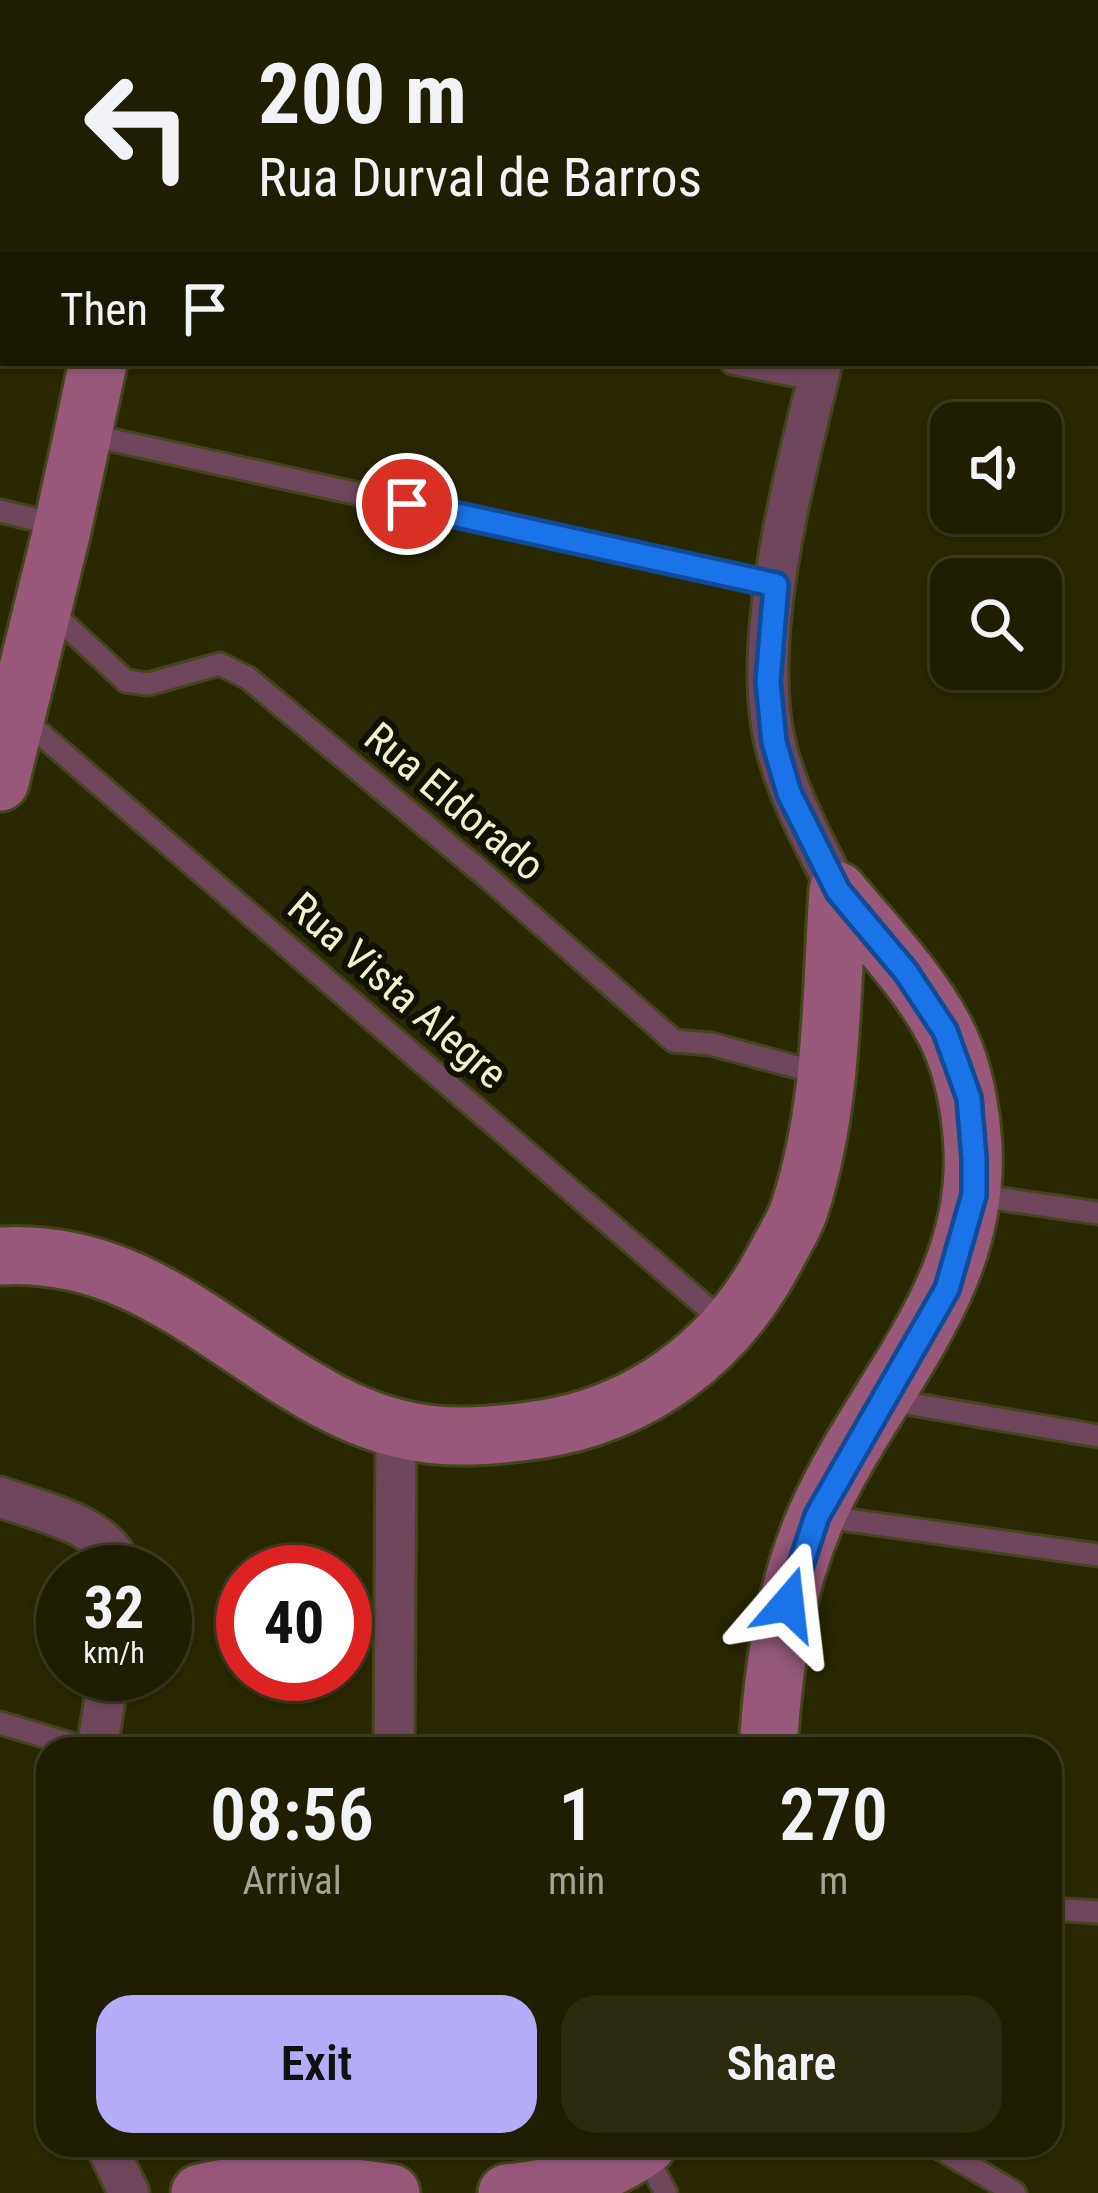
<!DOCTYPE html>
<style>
body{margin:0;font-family:"Roboto Condensed",sans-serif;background:#2d2b0f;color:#f1f3f6;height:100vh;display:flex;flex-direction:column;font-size:45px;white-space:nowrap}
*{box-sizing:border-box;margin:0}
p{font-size:39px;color:#a2a299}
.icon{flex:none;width:66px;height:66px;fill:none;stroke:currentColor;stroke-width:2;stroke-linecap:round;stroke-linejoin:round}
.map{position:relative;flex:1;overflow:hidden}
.side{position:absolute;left:36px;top:1737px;width:1026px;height:420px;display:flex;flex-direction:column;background:#201e00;border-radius:36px;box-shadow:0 3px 9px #0004,0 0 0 3px #3d3c22}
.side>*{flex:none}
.hud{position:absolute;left:0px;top:0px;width:1098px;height:366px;box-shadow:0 3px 9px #0004,0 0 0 3px #3d3c22;background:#201e00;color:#f1f3f6;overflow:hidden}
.controls{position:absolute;left:930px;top:402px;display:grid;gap:24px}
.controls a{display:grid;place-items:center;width:132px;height:132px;border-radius:24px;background:#201e00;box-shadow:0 3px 9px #0004,0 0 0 3px #3d3c22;font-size:60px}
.speed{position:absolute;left:36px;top:1545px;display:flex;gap:24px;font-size:60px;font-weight:700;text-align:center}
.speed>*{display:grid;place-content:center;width:156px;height:156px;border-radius:50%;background:#201e00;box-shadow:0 3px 9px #0004,0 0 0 3px #3d3c22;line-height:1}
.speed small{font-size:30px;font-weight:400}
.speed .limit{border:18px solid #d22;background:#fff;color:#111}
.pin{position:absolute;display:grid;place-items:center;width:102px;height:102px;color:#fff;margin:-51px;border:6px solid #fff;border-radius:50%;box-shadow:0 3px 12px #0007}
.me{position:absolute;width:132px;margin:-66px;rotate:17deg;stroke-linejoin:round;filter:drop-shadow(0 0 9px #0008)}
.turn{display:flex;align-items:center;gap:42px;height:252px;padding:0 60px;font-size:54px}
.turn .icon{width:156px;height:156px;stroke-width:2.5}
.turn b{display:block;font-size:84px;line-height:102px}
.then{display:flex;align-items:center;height:114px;padding:0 60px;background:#0003;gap:24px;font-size:45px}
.eta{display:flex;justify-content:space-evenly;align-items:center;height:204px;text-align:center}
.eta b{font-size:72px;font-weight:600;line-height:84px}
.button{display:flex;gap:24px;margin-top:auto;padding:24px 60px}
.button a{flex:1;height:138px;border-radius:36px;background:#b4acf9;color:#111;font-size:48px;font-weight:600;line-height:138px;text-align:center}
.button a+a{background:#2d2b0f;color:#f1f3f6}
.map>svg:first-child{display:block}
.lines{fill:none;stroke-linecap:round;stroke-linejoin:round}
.lane-casing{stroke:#46441c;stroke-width:27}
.street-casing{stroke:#46441c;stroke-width:45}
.secondary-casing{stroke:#46441c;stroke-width:63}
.lane{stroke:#6f475c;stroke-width:21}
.street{stroke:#6f475c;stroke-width:39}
.secondary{stroke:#975879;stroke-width:57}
.route-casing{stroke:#114b97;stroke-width:30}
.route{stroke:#1a73e8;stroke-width:21}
.labels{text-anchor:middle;stroke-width:12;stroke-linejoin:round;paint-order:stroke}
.street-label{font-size:42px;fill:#f0f0ca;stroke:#110}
</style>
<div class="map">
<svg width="1098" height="2193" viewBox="0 0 1098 2193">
<rect width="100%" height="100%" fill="#2a2800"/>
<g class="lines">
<g class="lane-casing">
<path id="lane" d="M0 109H3
M0 305 3 306
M732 363 818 380
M84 434 776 585
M0 511 63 526
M47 608 126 681 148 684 220 664 248 678 486 876 674 1041 711 1044 826 1075
M21 717 725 1323
M974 1195 1098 1213
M888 1400 1098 1436
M819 1516 1098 1555
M0 1723 87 1749
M1050 1909 1098 1912
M934 2145 1015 2193
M643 2150 666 2193"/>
</g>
<g class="street-casing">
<path id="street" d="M1072 3 1079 0
M822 363C796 470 749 640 776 747 789 798 815 844 838 891
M0 1497C40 1512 112 1525 122 1572
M97 1749 109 1674
M394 1749 396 1432
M106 2145 129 2193"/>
</g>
<g class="secondary-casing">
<path id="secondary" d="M172 3V0
M0 782 63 526 98 363
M0 1256C140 1248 220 1345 334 1404 404 1440 460 1441 536 1430 643 1415 727 1350 776 1256 784 1240 795 1224 800 1207 833 1106 831 996 838 891
M768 1749C773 1669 784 1591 816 1517 873 1387 987 1287 972 1134 969 1099 961 1061 944 1029 917 978 874 935 838 891
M200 2193C269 2177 322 2182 391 2193
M507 2193C555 2189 608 2175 647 2145"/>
</g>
<use href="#lane" class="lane"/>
<use href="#street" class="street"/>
<use href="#secondary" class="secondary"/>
</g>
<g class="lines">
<g class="route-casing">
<path id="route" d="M407 504 776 585 768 682 774 742 789 793 838 891 906 972 945 1031 969 1098 974 1158V1195L947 1289 817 1516 788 1604"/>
</g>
<use href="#route" class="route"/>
</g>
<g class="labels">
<g class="street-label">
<text transform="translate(455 801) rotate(40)" y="15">Rua Eldorado</text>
<text transform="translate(398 990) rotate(41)" y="15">Rua Vista Alegre</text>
</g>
</g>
</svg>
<div class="controls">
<a><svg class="icon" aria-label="sound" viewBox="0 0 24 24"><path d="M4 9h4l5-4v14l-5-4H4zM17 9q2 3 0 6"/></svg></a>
<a><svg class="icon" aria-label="search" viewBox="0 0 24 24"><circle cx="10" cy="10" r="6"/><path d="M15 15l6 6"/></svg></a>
</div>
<div class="speed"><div>32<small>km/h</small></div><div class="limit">40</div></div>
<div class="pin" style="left:407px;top:504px;background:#d93025"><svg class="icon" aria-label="arrive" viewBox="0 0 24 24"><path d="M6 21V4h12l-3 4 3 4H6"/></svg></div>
<svg class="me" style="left:788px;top:1604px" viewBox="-20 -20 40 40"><path d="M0-17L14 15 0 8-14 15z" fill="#1a73e8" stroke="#fff" stroke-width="4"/></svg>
<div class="hud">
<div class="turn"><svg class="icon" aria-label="left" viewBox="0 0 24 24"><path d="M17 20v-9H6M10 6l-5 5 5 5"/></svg><div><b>200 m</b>Rua Durval de Barros</div></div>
<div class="then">Then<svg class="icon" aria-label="arrive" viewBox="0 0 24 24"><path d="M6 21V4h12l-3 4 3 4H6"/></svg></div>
</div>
<section class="side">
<div class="eta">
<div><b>08:56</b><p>Arrival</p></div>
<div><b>1</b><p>min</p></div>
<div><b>270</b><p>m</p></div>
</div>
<div class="button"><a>Exit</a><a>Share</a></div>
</section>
</div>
